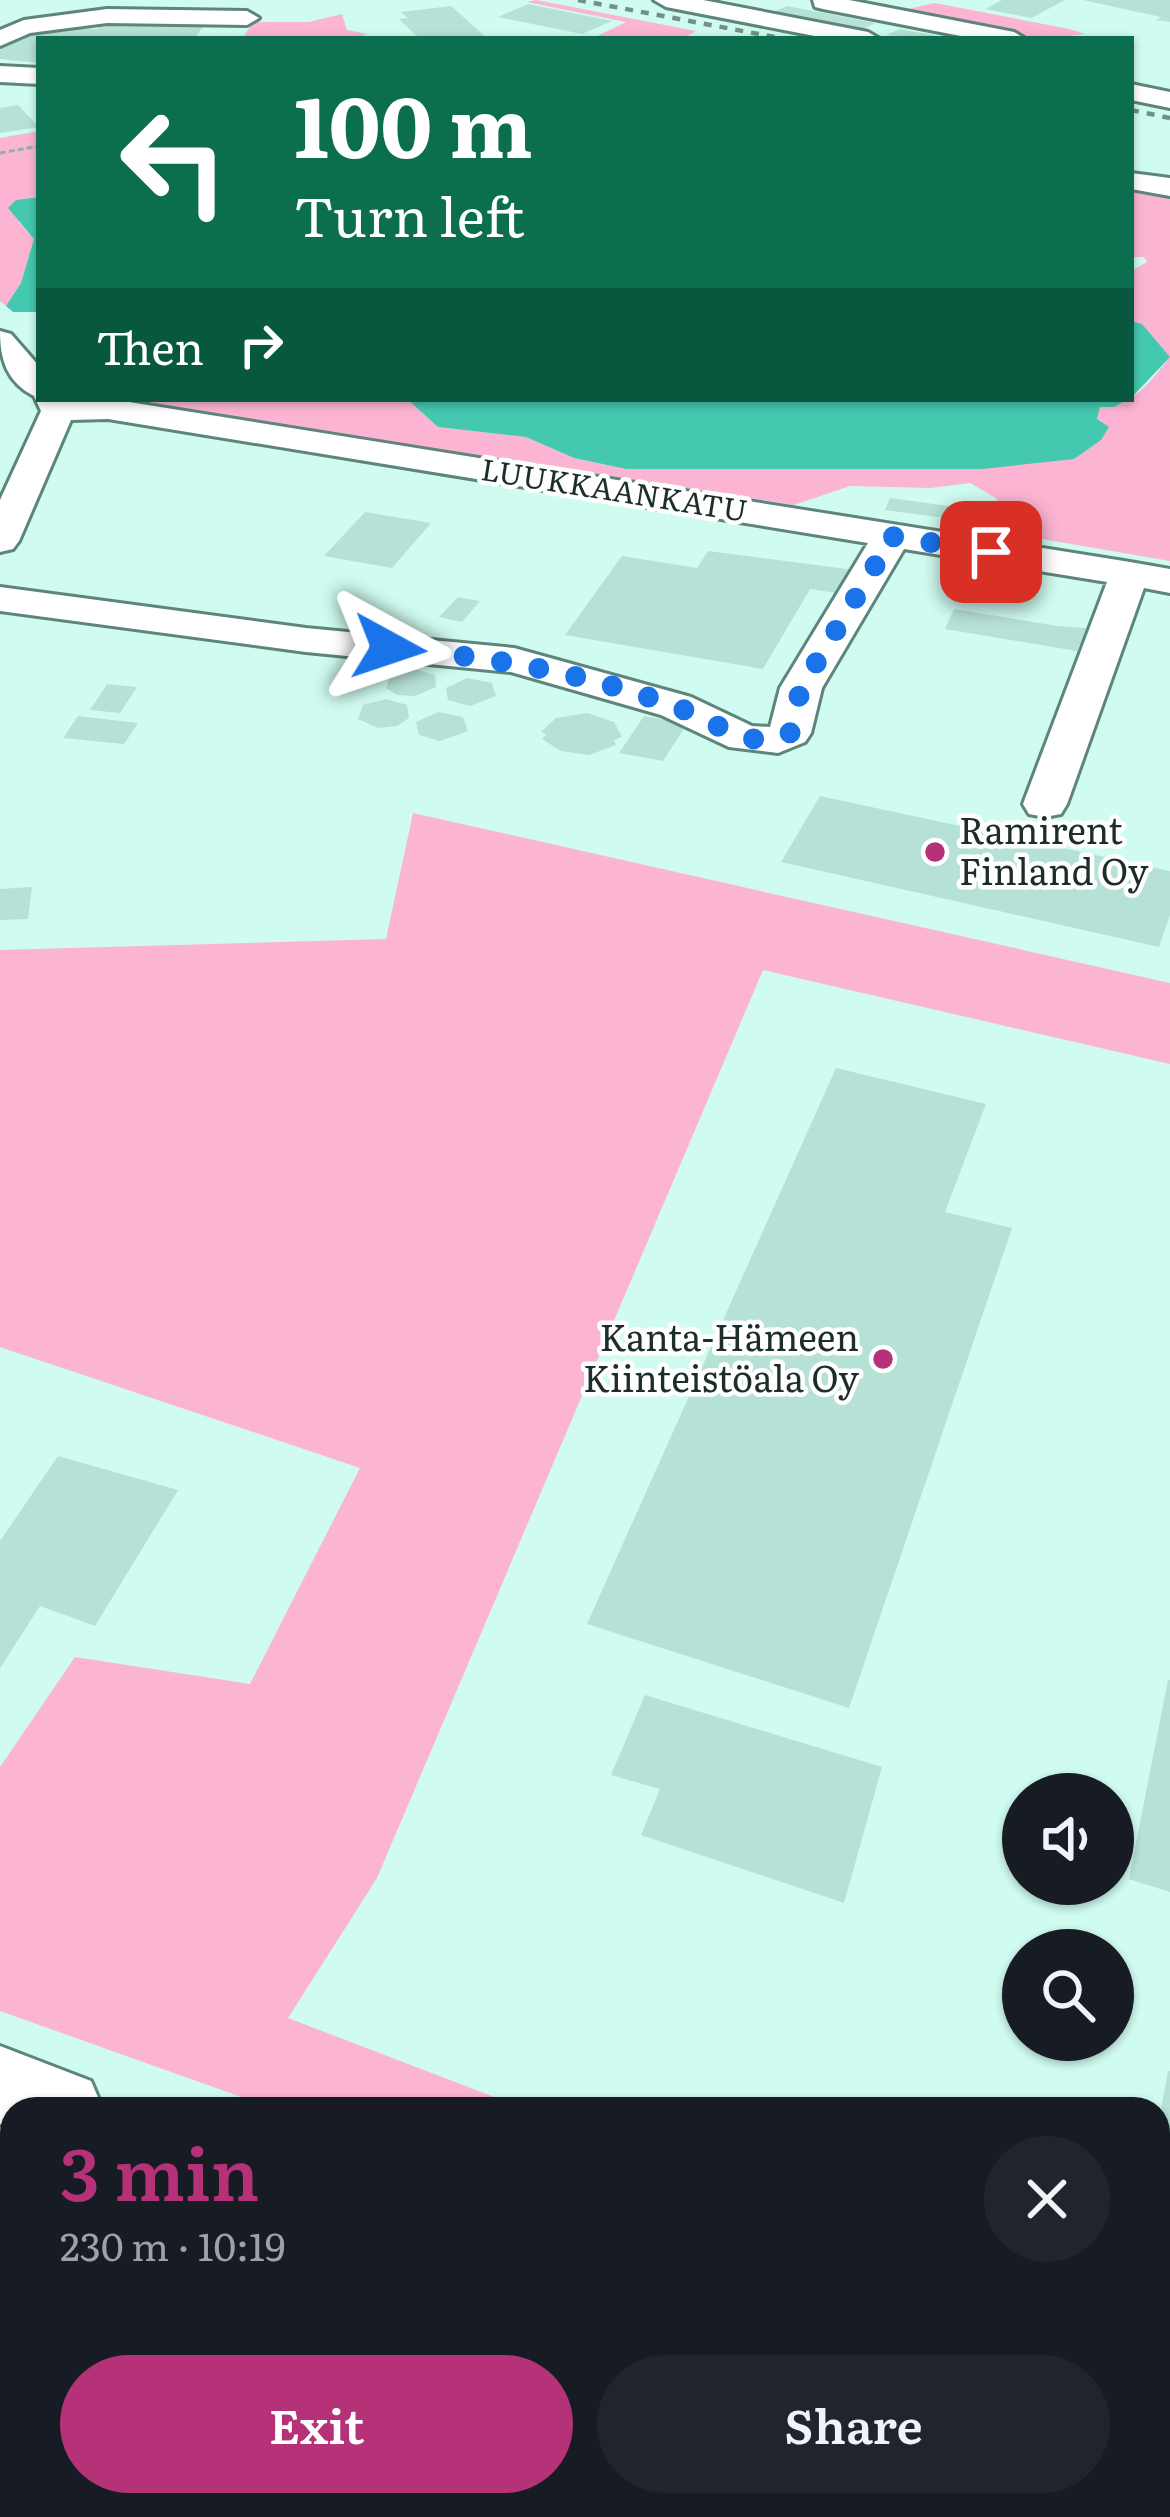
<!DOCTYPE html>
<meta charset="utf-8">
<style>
body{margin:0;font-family:Literata,serif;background:#20242c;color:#f1f3f6;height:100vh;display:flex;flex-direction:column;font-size:45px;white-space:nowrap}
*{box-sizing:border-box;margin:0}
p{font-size:39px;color:#9ea1a6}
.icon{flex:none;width:66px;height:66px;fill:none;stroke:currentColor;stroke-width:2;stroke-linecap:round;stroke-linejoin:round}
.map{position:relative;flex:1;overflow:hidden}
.details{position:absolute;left:0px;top:2097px;width:1170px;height:420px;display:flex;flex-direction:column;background:#171b24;border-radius:36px 36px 0 0;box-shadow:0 3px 9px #0004}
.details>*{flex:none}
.guide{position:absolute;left:36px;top:36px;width:1098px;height:366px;border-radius:0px;box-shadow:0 3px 9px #0004;background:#0b6e4f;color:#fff;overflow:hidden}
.controls{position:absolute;left:1002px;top:1773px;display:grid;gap:24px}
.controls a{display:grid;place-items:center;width:132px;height:132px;border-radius:50%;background:#171b24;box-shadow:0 3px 9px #0004;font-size:60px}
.pin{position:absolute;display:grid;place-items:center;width:102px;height:102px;color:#fff;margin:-51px;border-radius:24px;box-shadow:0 6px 18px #0006}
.me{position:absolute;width:132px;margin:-66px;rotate:95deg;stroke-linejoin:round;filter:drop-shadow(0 0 9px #0008)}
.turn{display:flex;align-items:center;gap:42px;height:252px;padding:0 60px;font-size:54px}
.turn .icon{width:156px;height:156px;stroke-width:2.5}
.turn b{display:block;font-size:84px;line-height:102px}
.then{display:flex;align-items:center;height:114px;padding:0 60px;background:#0003;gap:24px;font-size:45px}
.round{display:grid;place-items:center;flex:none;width:126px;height:126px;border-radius:63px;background:#20242c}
.overview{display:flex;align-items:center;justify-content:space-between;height:204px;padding:0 60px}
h1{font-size:72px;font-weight:600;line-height:90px;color:#b53279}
.cta{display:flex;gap:24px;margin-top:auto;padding:24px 60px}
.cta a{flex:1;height:138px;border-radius:72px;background:#b53279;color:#fff;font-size:48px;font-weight:600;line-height:138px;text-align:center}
.cta a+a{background:#20242c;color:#f1f3f6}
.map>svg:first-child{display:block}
.green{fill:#fbb5d3}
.water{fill:#45c8b0}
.building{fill:#b6e1d6}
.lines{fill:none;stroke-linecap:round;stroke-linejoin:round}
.minor-casing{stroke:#5d857b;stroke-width:6}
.path{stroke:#90b1a9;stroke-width:3;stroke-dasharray:6 3;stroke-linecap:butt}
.minor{fill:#fff;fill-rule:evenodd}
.rail{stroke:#729088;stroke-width:4.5;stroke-dasharray:8 8;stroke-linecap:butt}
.route{stroke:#1a73e8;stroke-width:21;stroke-dasharray:0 37.8}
.poi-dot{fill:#b53279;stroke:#fefefe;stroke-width:4.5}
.labels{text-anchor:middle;stroke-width:9;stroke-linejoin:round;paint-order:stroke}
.far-street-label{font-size:30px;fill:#1d2e2a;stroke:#fefefe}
.poi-label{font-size:36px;fill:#1d2e2a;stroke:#fefefe;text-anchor:start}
</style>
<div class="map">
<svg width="1170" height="2517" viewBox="0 0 1170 2517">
<rect width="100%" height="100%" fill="#d0fbf0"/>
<path class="green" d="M536 0 696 31 683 39H591L626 22 527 2Z
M935 3 1069 29 1085 34 1045 39 899 11Z
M342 14 347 30 367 34 354 39H242L253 22H309Z
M39 131V197L16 200 19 222 34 239 21 283 6 306 0 301V138Z
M1131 192 1170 198V357L1142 325 1131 321V271L1147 262 1144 257H1131Z
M1170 357V561L990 530 1002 509 996 498 970 483 930 488 850 486 794 505 119 399H407L438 427 526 437 574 458 626 469 855 466 1108 427 1097 419 1100 406C1133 408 1150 381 1170 357Z
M413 813 1170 983V1064L763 970 377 1878 288 2018 526 2109H275L0 2011V1767L75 1657 250 1684 360 1468 0 1347V950L386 939Z"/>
<path class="water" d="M39 197V312H13L6 306 21 283 34 239 8 208 16 200Z
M1131 321 1142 324 1170 357 1131 398Z
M407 399H1128L1114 407H1100L1097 419 1109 427 1101 440 1074 459 983 469H626L574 458 526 437 438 427Z"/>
<path class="building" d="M1002 0H1065L1031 18 985 9Z
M1083 0H1170V22L1156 20 1161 17Z
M528 4 612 21 582 34 498 17Z
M451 6 488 39H420L399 19 408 18 401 12Z
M787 6 875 23 859 31 771 13Z
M107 17 207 21 194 39H39V63L0 59V50L16 33H30L36 27 97 29Z
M900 29 942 37V39L886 35Z
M18 105 39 127 0 133V108Z
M890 498 978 510 974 522 885 510Z
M365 512 431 523 392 568 324 556Z
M708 551 862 571 850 595 810 589 763 669 565 635 622 556 697 568Z
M458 597 480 601 462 622 439 617Z
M954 609 1058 626 1097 629 1089 647 1079 645 1077 651 945 629Z
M414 669 435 675 436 687 415 696 397 695 386 688 391 674Z
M467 678 492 683 496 696 470 706 448 700 446 688Z
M107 684 137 687 120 713 90 710Z
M386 699 407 705 409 718 397 726 378 728 358 719 363 705Z
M438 712 463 717 468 731 440 741 419 735 416 722Z
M587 713 614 722 622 737 614 740 616 745 589 755 561 751 542 739 546 734 541 732 556 718Z
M78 716 138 723 124 744 63 738Z
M644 716 687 724 663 761 619 753Z
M820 796 1170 871V915L1159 947 781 862Z
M32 887 28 919 0 920V889Z
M836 1068 986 1104 945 1212 1012 1228 849 1708 587 1624Z
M58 1456 178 1490 95 1626 40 1606 0 1668V1541Z
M1168 1680H1170V1892L1129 1879Z
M645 1695 882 1767 844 1903 641 1835 660 1789 611 1775Z
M1168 2071H1170V2273L1158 2269V2126Z
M99 2505H144V2517H34Z"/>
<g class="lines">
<g class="minor-casing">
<path id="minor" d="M654 0H703L868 32 880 39H830L666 7Z
M813 0H849L1014 32 1026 39H976L823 9 815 7Z
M107 9 247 11 259 18 247 25 107 23 30 33 0 46V30L24 20Z
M0 66 39 68V84L0 82Z
M1131 84 1170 92V108L1131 100Z
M1131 173 1170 178V196L1131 189Z
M0 331 11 334 39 366V399H110L1130 562 1170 569V593L1144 588 1067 804 1061 814 1045 817 1029 814 1023 804 1107 582 904 549 822 688 811 733 805 742 778 753 729 747 661 715 511 672 306 652 0 611V587L306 628 514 648 691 697 752 726 770 727 780 688 868 543 108 419 71 420 19 541 13 549 0 552V500L41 411 34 396C7 382 0 360 0 331Z
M0 2046 91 2081 103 2109H12V2128L0 2124Z
M0 2362 12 2365V2453L0 2450Z
M1158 2384 1170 2387V2475L1158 2472Z"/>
</g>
<path class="path" d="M0 153 39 146"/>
<use href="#minor" class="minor"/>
<path class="rail" d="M578 0 785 39
M1131 110 1170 118"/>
</g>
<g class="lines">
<path class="route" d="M389 648C489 657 584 672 679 708 715 721 753 754 790 733L801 688 884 551 889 536 991 552"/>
</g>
<g class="poi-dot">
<circle cx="935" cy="852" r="12"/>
<circle cx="883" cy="1359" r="12"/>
</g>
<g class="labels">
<g class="far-street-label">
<text transform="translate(614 491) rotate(9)" y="10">LUUKKAANKATU</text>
</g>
<g class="poi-label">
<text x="959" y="844">Ramirent<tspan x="959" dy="41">Finland Oy</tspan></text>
<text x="859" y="1351" text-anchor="end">Kanta-Hämeen<tspan x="859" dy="41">Kiinteistöala Oy</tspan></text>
</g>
</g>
</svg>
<div class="controls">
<a><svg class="icon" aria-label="sound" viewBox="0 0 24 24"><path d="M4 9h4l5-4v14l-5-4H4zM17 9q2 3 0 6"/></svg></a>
<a><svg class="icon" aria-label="search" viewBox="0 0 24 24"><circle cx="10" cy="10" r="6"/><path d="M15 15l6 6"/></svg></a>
</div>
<div class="pin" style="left:991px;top:552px;background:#d93025"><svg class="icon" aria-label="arrive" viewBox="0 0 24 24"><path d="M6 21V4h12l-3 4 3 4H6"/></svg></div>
<svg class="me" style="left:389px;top:648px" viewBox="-20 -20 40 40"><path d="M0-17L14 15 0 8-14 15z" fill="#1a73e8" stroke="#fff" stroke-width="4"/></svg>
<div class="guide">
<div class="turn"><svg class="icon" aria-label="left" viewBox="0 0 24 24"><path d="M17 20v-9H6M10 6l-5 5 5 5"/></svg><div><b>100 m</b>Turn left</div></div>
<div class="then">Then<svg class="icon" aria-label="right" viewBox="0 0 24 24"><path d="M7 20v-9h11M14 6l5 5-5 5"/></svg></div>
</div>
<section class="details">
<div class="overview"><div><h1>3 min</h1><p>230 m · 10:19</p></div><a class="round"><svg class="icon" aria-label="close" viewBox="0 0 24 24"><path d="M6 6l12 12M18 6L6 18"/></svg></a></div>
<div class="cta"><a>Exit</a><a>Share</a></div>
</section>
</div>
